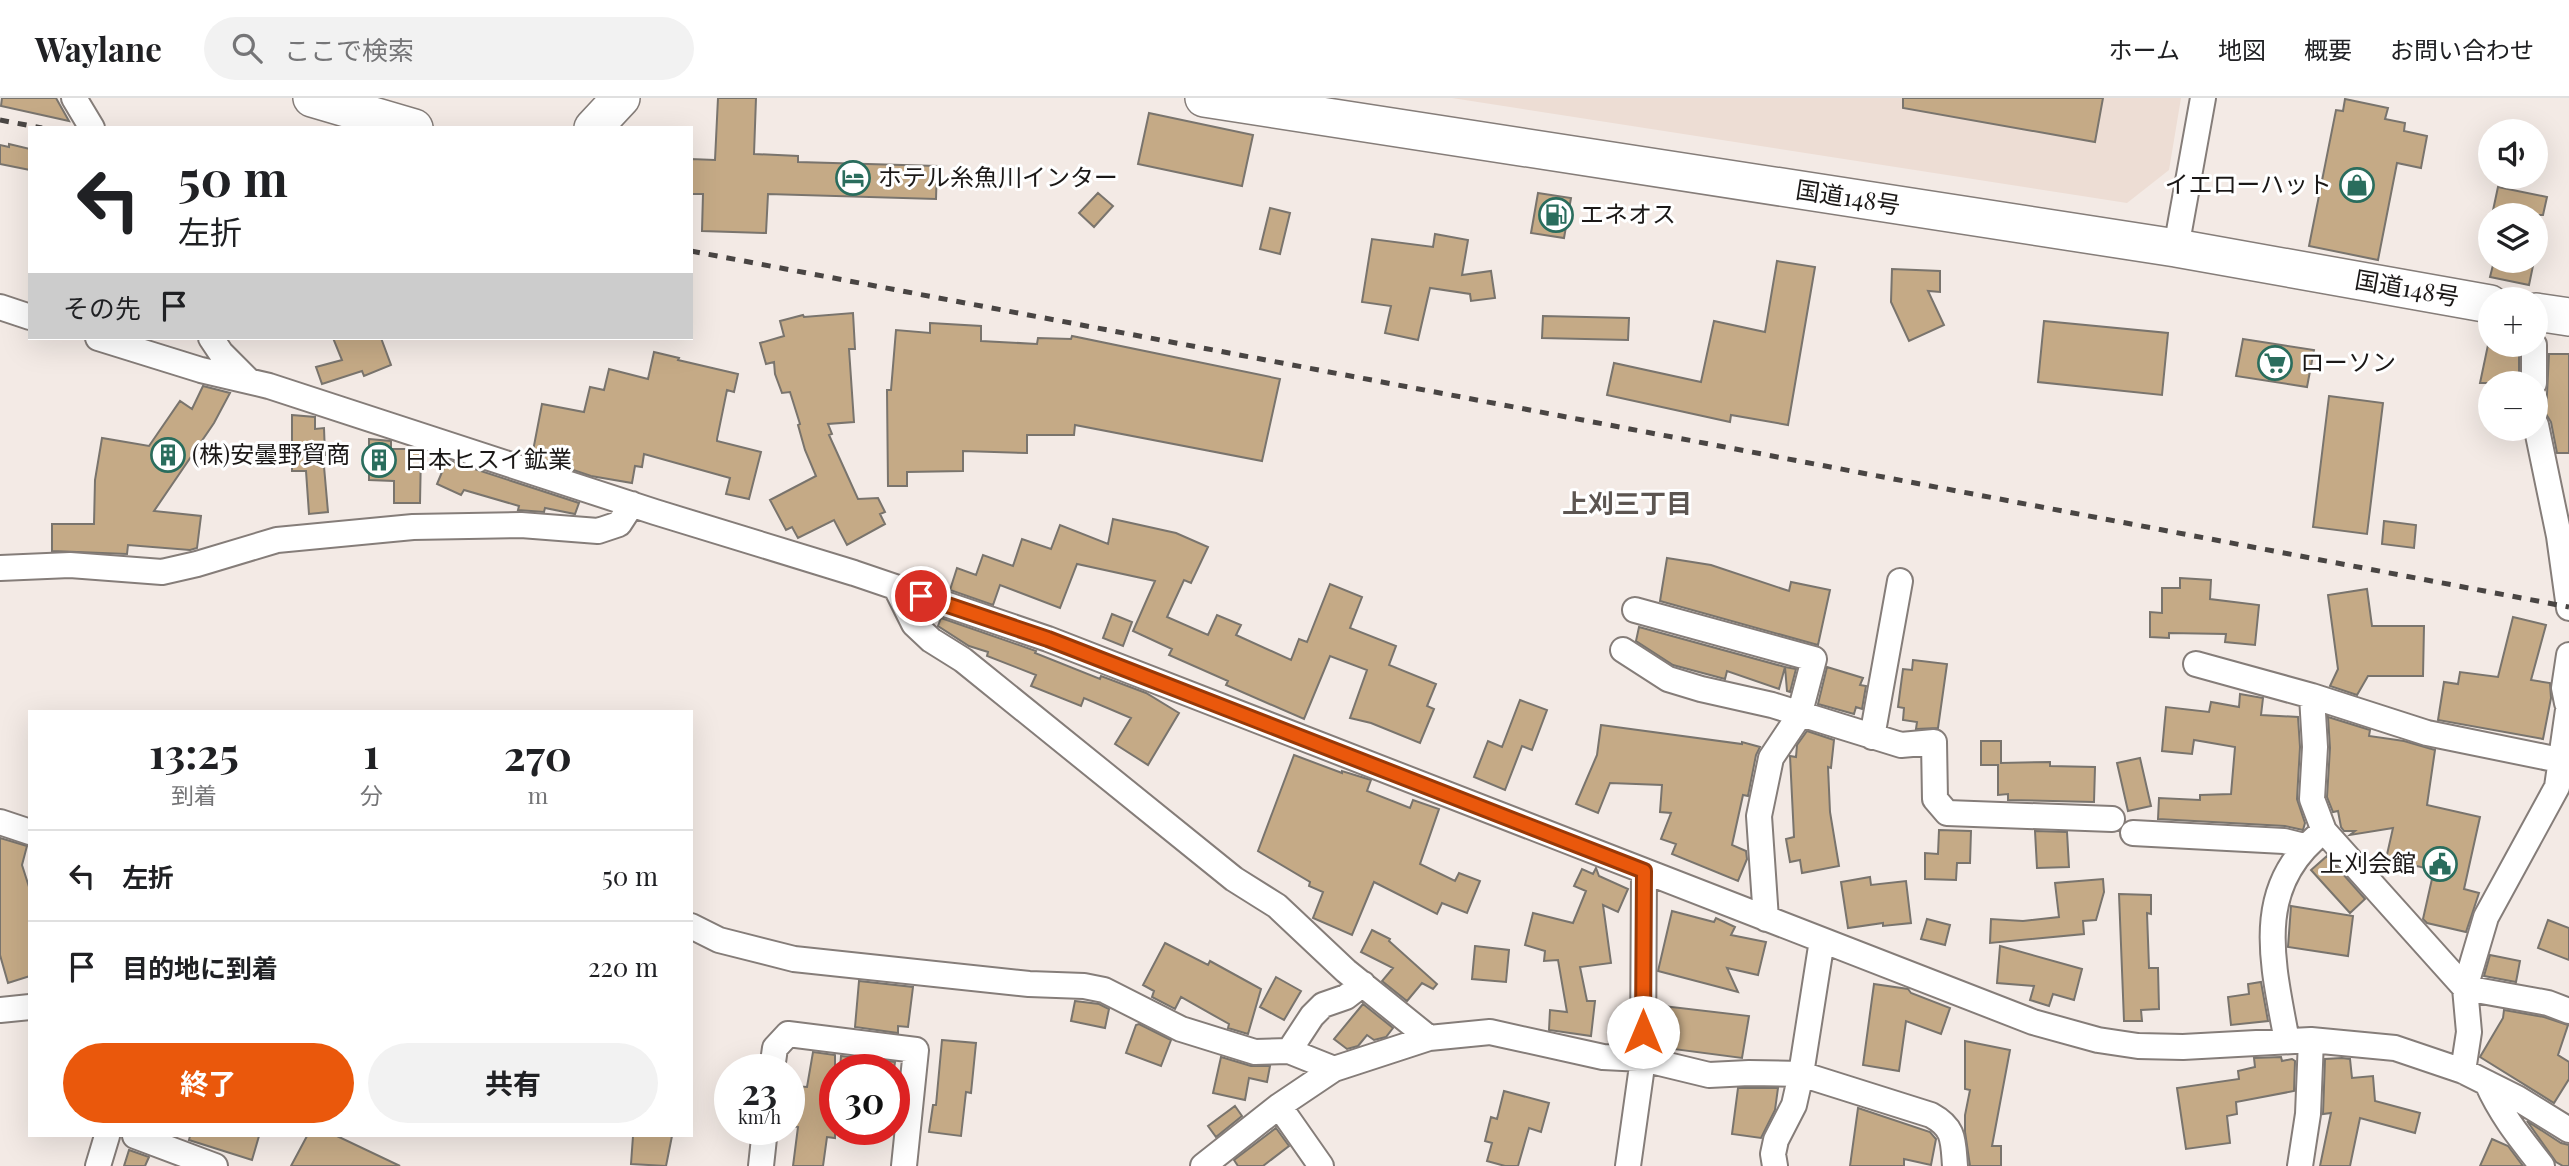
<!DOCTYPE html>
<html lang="ja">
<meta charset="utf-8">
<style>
body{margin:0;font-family:"Playfair Display","Noto Sans JP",serif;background:#f2f2f2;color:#202124;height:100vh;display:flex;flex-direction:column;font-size:26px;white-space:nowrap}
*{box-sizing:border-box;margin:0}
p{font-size:23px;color:#757577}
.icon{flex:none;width:38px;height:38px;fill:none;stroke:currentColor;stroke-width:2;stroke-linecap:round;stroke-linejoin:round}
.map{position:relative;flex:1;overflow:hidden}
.panel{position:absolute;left:28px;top:612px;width:665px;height:427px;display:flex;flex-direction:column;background:#fff;border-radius:0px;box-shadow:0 7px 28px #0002}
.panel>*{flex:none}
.banner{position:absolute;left:28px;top:28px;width:665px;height:214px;border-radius:0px;box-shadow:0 7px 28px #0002;background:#fff;color:#202124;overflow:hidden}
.tools{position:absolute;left:2478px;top:21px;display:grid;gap:14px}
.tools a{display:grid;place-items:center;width:70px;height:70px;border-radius:50%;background:#fff;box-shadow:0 7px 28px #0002;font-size:35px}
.speed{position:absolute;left:714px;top:956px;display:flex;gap:14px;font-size:35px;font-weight:700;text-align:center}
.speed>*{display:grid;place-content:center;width:91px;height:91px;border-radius:50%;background:#fff;box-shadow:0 7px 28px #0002;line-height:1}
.speed small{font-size:18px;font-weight:400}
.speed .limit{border:10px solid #d22;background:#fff;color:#111}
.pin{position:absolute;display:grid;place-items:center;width:60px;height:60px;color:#fff;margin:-30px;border:4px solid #fff;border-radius:50%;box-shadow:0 2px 7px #0007}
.me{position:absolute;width:77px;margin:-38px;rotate:0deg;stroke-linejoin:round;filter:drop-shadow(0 0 5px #0008)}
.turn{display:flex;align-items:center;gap:24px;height:147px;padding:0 35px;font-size:32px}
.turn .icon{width:91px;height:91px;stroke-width:2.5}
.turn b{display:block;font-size:49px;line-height:60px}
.then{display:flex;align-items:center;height:66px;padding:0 35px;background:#0003;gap:14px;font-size:26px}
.eta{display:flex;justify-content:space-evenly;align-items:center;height:119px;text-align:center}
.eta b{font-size:42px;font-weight:700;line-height:49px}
.primary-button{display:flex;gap:14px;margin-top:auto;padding:14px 35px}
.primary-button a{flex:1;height:80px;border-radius:42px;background:#ea580c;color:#fff;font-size:28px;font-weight:700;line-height:80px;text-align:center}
.primary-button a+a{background:#f2f2f2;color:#202124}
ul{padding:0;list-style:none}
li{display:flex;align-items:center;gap:21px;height:91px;padding:0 35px;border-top:2px solid #e0e0e0}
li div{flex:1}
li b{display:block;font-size:26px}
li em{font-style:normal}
header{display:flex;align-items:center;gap:42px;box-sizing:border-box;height:98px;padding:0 35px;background:#fff;border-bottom:2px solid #e0e0e0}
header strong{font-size:33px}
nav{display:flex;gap:38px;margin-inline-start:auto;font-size:24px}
.search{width:490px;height:63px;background:#f2f2f2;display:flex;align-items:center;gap:18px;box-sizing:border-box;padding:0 24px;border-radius:38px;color:#757577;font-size:26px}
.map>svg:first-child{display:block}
.built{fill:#edddd4}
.building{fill:#c5aa86;stroke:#79746d;stroke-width:2}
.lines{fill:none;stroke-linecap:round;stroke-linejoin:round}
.minor-casing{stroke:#857d79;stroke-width:28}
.highway-casing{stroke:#857d79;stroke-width:40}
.minor{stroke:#fff;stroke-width:24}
.highway{stroke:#fff;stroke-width:37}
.rail{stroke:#494543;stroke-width:5;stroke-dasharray:9 9;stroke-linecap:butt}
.route-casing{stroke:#983908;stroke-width:18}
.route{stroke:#ea580c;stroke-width:12}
.labels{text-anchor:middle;stroke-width:6;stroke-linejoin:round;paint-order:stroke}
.poi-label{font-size:24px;fill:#1b1817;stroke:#fff;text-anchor:start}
.street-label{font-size:24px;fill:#1b1817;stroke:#fff}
.neighbourhood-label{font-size:26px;font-weight:bold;fill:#5c5551;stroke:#fff}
</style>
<header>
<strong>Waylane</strong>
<div class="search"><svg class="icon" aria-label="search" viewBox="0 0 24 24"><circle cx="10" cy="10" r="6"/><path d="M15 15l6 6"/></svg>ここで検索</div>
<nav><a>ホーム</a><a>地図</a><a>概要</a><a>お問い合わせ</a></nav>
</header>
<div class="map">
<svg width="2569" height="1068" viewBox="0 0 2569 1068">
<rect width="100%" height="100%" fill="#f3eae5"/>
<path class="built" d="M1452 0H2181L2169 72 2127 105Z"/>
<path class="building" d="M2 0H56L69 23 1 8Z
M718 0H756L754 56 798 58V64L937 68 936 101 768 96 766 135 702 133 703 96H691V61L715 62Z
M1903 0H2103L2095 44 1903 10Z
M2345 1 2388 10 2385 21 2405 25 2404 33 2427 38 2421 70 2397 65 2378 162 2309 148 2336 12 2343 13Z
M1149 15 1253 37 1242 88 1138 66Z
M9 46 30 51V72L0 66V47L9 49Z
M2498 89 2547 99 2543 117H2492Z
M1098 95 1113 108 1094 129 1079 115Z
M1538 95 1571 100 1564 140 1531 135Z
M1270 110 1290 115 1280 156 1260 151Z
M1435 136 1468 142 1462 177 1491 173 1495 200 1471 203 1470 196 1430 190 1418 242 1385 235 1391 208 1362 204 1372 141 1433 149Z
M1777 163 1815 169 1788 327 1731 317 1730 324 1607 297 1614 265 1701 284 1714 223 1765 234Z
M2494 163H2534L2529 187 2490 179Z
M1892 171 1940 173V194L1928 193 1944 227 1909 243 1891 204Z
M853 215 855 251H849L854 324 828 326 832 336 829 337 858 401 878 400 885 414 880 416 885 426 847 447 834 422 798 440 792 429 786 432 770 402 816 378 805 352 798 327 800 326 790 294 782 295 775 276 774 264 766 266 760 245 784 238 780 223 803 217 804 219Z
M1543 218 1629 220 1628 242 1542 240Z
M2044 223 2168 235 2162 297 2038 284Z
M930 225 981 228V243L1037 246 1038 240 1071 241 1072 238 1280 281 1262 363 1075 327 1074 337H1027V355L963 353V373L907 374V388H888L887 292H891L896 232 930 235Z
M333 240H381L391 267 364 278 362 273 322 286 316 269 342 262Z
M2243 241 2314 252 2307 289 2236 278Z
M2488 247H2519V285H2480Z
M654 254 679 260 678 262 738 276 734 294 727 292 717 341V343L761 354 749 401 726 396 730 380 644 356 642 369 635 368 632 385 591 378 532 358 542 306 584 314 590 289 604 292 609 271 648 281Z
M2549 256H2569V355H2557L2551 324 2546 316Z
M203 288 230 295 214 325 154 413 201 418 197 450 190 452 128 447 127 456 52 453V426H94L95 382 102 340 149 348 180 303 192 311Z
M2329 298 2383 305 2367 436 2313 429Z
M292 317 315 319V331L324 330 325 357H323L328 414 309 416 306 373H292Z
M369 341 391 343V351H413L421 353 420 405H394V383L369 382Z
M447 362 579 405 575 416 545 410 544 414 518 412 519 408 464 392 461 397 437 386Z
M1113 421 1176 435 1208 449 1191 485 1184 482 1167 519 1208 537 1217 517 1241 527 1236 537 1291 562 1299 541 1307 544 1330 486 1362 499 1350 530 1396 548 1389 567 1436 586 1427 608 1434 611 1420 645 1371 625 1350 620 1367 572 1330 558 1304 621 1226 587 1228 583 1169 557 1172 551 1133 533 1155 483 1077 466 1060 510 1000 487 993 507 950 492 957 470 976 477 983 457 1013 468 1022 441 1051 451 1060 427 1108 446Z
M2384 423 2416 427 2414 450 2382 446Z
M1667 460 1711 467 1789 493 1791 484 1830 492 1818 547 1660 503Z
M2180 480 2211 482 2210 501 2259 507 2255 547 2225 544 2226 536 2169 535V540L2150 539V514L2162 515V490H2180Z
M2367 491 2372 528H2424L2423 578H2368L2357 597 2330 588 2338 571 2328 497Z
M1112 516 1132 524 1123 548 1103 540Z
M2513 519 2546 527 2531 582 2550 585 2551 600 2543 641 2438 622 2444 584 2458 586 2460 574 2498 579Z
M941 520 1036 553 1035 555 1100 581 1101 578 1146 595 1179 615 1148 667 1115 646 1131 620 1084 600 1081 608 1031 588 1036 577 987 558 988 554 969 548 938 528Z
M1639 529 1785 569 1779 591 1727 573 1725 581 1673 567 1636 543Z
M1913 562 1947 566 1938 630 1916 631 1917 624 1903 622 1904 610 1898 609 1903 571 1912 572Z
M1785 569 1796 571 1790 594 1787 593Z
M1827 569 1863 580 1860 587 1866 588 1862 611 1856 609 1854 616 1818 606Z
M2240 596 2263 600 2261 617 2298 619 2300 649 2297 701 2305 725 2303 732 2285 728 2158 721 2159 700 2200 702V697L2231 696 2235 649 2194 642 2192 656 2162 653 2166 609 2209 614 2211 604 2239 609Z
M1520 602 1547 612 1532 652 1522 648 1505 692 1474 679 1488 643 1502 649Z
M2328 619 2370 632 2369 638 2404 643 2435 652 2427 707 2480 719 2464 791 2479 795 2466 834 2427 825 2423 821 2434 772 2386 761 2393 730 2350 737 2355 733H2344L2341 729 2338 713 2333 714 2327 699 2330 650Z
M1601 627 1742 646V644L1760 649 1756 657 1748 698 1743 697 1732 747 1746 753 1747 761 1738 783 1672 756 1676 746 1661 741 1671 715 1660 714 1662 687 1610 685 1598 715 1576 706 1597 657Z
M1807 633 1834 642 1831 670 1828 669 1830 714 1839 768 1802 775 1800 762 1790 764 1786 741 1794 739 1790 658 1796 659 1797 647Z
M1981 643H2001V665L2050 664V668L2095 669 2094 704 2008 702V696L1998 697V667H1981Z
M1294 657 1342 675V673L1371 682 1367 693 1410 710 1413 702 1439 711 1420 766 1455 783 1459 775 1480 783 1467 815 1442 805 1437 816 1374 784 1352 837 1313 820 1323 794 1309 788 1310 784 1258 753Z
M2140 660 2151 708 2128 713 2117 665Z
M1939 732 1971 733 1970 765H1957L1956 782 1925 781V755L1938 756Z
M2035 733 2067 734 2069 769 2037 770Z
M0 740 27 748 22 767 30 792V878L8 885 0 857Z
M2327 758 2365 801 2350 815 2311 772Z
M1596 770 1599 778 1628 791 1618 814 1603 807 1611 865 1580 869 1587 903H1595L1591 938 1549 932 1550 912 1567 914 1558 862 1544 863 1545 853 1525 847 1533 815 1573 825 1586 793 1574 788 1582 771 1593 776Z
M1870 779 1871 787 1906 783 1911 825 1883 828V825L1848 830 1841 784Z
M2103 781 2104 794 2096 822 2083 823 2084 836 1990 845 1991 821 2023 823 2059 819 2055 785Z
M2119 796 2151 797V816L2147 815 2149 870H2158L2159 911 2141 912 2142 923H2124Z
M2291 808 2353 818 2348 858 2288 849Z
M1672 813 1714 824 1716 820 1735 829 1731 837 1766 844 1758 877 1727 870 1738 894 1658 873Z
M1927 821 1950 827 1945 847 1921 841Z
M2548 822 2569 830V862L2538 850Z
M1372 832 1390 841 1389 843 1437 886 1433 891 1422 885 1407 903 1382 883 1393 870 1361 854Z
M1165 845 1208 867 1210 863 1261 891 1248 936 1228 930 1229 926 1181 899 1175 911 1152 899 1154 893 1143 887Z
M1475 848 1509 852 1506 884 1472 881Z
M2000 848 2082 871 2074 902 2053 896 2049 908 2030 902 2034 888 1997 885Z
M2490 857 2520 863 2516 884 2484 878Z
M1276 879 1301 893 1284 922 1260 909Z
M859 883 913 889 908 929 898 928V935L855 929Z
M2261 884 2268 923 2231 927 2228 899 2249 896 2248 886Z
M1874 886 1908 891 1911 895 1950 910 1941 936 1906 923 1899 973 1863 967Z
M1075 903 1099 906 1109 911 1105 930 1071 923Z
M1363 906 1393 930 1386 939 1374 942 1367 937 1358 948 1347 951 1334 941Z
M1663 908 1749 918 1742 960 1658 949Z
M2504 912 2544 919 2568 927 2558 957 2569 964V981L2554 1005 2480 959 2503 920Z
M1139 926 1171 942 1161 968 1126 955 1136 927Z
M942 942 976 945 971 995 966 994 961 1038 929 1034 933 1007H936Z
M1965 943 2010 952 1992 1048H2001V1068H1970L1965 1034V1017L1970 992 1965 991Z
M813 954 835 957V1040L827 1039 823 1068H793L798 1029 791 1028 795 988 807 989Z
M841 958 895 964 894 971H840Z
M1221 959 1251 968H1270L1267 984 1249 980 1245 1002 1213 995Z
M2281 959 2282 963 2292 961 2295 963 2294 993 2236 1004 2237 1016 2227 1018 2230 1045 2186 1051 2177 990 2239 981 2238 973 2255 969 2254 960Z
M2342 960 2350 961 2352 980 2373 978 2375 1003 2420 1015 2415 1035 2360 1020 2350 1068H2320L2331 1015 2323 1016 2325 961Z
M1738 990H1778L1775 1012 1761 1040 1732 1036Z
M1504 993 1549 1005 1541 1034 1529 1030 1518 1068H1505L1487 1063 1492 1045 1485 1043 1491 1019 1497 1021Z
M1235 1008 1242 1018 1216 1039 1208 1028Z
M1858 1010 1930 1034 1936 1041 1931 1067 1904 1061V1068H1850Z
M2527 1023 2561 1045 2569 1047V1068H2563L2556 1064Z
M1276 1030 1289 1048 1263 1068H1238L1234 1062Z
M190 1038H259L252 1062 189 1042Z
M307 1038H337L400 1068H291Z
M633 1038H672L666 1068 631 1066Z
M2492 1041 2508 1048 2523 1068H2480Z
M129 1052 149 1059 145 1068H124Z"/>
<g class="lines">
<g class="minor-casing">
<path id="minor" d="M74 0 92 30
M2176 150 2203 0
M0 209 30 219
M98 240 201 272 269 288 655 414 854 475 1048 541 2033 924 2098 942 2138 948 2183 949 2311 942 2395 950 2463 973 2517 1000 2569 1032
M211 240 221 255 249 283
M2534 247V285
M2536 327 2559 438 2569 510
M0 470 70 467 162 474 197 466 277 442 413 429 521 427 598 433 619 426 632 406
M896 490 914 526 931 542 963 562 1234 781 1277 808 1346 873 1429 940
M1635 512 1814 561 1799 618 1771 660 1759 718 1766 821
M1623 552 1668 581 1701 591 1772 607 1901 647 1934 644 1935 701 1947 715 2112 721
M2196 566 2312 598 2427 635 2559 662
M2312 598 2315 649 2312 701 2324 733 2465 890 2548 905 2569 913
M2567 605 2564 590 2569 557
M1872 639 1900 483
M0 724 30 734
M2133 735 2284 743 2304 748
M691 828 719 842 794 861 1029 886 1084 888 1104 892 1181 931 1255 954 1289 953 1312 918 1323 907 1346 899 1363 886
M0 912 30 909
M2287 943C2273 866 2251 788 2324 733
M1289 953 1334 971
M772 971 775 950 788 936 916 952 904 1068
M2463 973 2469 934 2465 890 2486 819 2557 689 2569 605
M2487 985C2501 1017 2521 1041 2542 1068
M1279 1008 1321 1068
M135 1038 215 1068
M98 1068 107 1038
M761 1068 765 1031
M1203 1068 1279 1008 1334 971 1429 940 1490 934 1603 959 1643 961 1709 977 1749 975 1801 976 1931 1017C1955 1030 1953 1043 1955 1068
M1628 1068 1643 961 1644 773
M1775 1068 1773 1056 1776 1042 1794 1007 1801 976 1822 842
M2300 1068 2308 1016 2311 942"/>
</g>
<g class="highway-casing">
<path id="highway" d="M312 0 414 30
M1204 0 2176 150 2490 206
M593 30 621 0
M2536 214 2569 219"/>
</g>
<use href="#minor" class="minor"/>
<use href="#highway" class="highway"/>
<path class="rail" d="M0 22 42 30
M691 153 2569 509"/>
</g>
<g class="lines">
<g class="route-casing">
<path id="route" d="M921 498 1048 541 1644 773 1643 934"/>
</g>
<use href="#route" class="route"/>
</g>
<defs>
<g id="hotel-ring" transform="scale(1.75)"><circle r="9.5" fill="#fff" stroke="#2a6d5d" stroke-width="1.5"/><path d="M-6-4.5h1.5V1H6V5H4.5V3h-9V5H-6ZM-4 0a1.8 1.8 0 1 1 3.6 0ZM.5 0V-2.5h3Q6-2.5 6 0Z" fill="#2a6d5d"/></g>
<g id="shop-ring" transform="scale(1.75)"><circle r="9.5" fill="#fff" stroke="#2a6d5d" stroke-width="1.5"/><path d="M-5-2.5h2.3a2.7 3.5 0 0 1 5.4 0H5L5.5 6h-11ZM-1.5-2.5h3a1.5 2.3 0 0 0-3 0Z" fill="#2a6d5d"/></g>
<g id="fuel-ring" transform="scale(1.75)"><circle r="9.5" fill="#fff" stroke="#2a6d5d" stroke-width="1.5"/><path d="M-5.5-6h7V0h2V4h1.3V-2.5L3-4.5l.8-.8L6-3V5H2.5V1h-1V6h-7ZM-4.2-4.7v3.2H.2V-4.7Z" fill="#2a6d5d"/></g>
<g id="supermarket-ring" transform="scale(1.75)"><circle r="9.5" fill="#fff" stroke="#2a6d5d" stroke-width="1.5"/><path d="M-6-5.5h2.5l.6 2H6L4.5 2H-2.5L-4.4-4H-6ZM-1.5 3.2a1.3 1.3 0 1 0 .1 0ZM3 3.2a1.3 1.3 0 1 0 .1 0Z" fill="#2a6d5d"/></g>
<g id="building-ring" transform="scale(1.75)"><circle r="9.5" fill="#fff" stroke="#2a6d5d" stroke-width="1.5"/><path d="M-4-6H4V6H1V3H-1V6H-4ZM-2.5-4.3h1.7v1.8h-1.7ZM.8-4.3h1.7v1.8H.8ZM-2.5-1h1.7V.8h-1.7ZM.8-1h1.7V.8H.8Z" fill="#2a6d5d"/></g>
<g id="civic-ring" transform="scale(1.75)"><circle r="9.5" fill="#fff" stroke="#2a6d5d" stroke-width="1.5"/><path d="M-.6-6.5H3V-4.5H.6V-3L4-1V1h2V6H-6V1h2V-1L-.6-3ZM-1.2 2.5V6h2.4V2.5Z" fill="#2a6d5d"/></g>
</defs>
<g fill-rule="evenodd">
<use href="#hotel-ring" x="853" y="80"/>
<use href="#shop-ring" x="2357" y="87"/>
<use href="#fuel-ring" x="1556" y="117"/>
<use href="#supermarket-ring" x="2275" y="265"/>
<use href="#building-ring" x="168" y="357"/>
<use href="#building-ring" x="379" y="362"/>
<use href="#civic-ring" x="2440" y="766"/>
</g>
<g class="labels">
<g class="poi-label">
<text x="878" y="88">ホテル糸魚川インター</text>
<text x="2332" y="95" text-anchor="end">イエローハット</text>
<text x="1580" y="125">エネオス</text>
<text x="2300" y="273">ローソン</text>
<text x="192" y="365">(株)安曇野貿商</text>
<text x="404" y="370">日本ヒスイ鉱業</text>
<text x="2416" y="774" text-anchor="end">上刈会館</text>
</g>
<g class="street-label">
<text transform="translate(1848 100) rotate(9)" y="8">国道148号</text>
<text transform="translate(2407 191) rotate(10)" y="8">国道148号</text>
</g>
<g class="neighbourhood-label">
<text x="1627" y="415">上刈三丁目</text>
</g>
</g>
</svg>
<div class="tools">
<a><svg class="icon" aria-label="sound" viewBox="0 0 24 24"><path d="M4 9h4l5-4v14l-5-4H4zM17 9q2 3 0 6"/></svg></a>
<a><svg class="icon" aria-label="layers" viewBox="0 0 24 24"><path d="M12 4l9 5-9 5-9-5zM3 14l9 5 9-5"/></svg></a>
<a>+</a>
<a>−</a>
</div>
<div class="speed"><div>23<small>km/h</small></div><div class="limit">30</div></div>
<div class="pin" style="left:921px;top:498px;background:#d93025"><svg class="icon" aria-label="arrive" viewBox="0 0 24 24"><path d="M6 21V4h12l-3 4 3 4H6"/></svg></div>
<svg class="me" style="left:1643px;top:934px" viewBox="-20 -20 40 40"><circle r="19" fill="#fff"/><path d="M0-13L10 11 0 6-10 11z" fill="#ea580c"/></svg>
<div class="banner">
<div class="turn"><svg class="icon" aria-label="left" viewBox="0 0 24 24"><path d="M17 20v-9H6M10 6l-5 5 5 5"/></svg><div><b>50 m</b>左折</div></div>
<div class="then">その先<svg class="icon" aria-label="arrive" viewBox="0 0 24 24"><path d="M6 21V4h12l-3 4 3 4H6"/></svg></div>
</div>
<section class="panel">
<div class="eta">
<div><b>13:25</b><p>到着</p></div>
<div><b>1</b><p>分</p></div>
<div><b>270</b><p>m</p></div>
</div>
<ul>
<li><svg class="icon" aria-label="left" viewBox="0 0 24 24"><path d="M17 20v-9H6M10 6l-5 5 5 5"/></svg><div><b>左折</b></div><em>50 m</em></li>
<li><svg class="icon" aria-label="arrive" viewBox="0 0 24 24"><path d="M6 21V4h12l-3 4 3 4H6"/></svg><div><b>目的地に到着</b></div><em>220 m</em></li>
</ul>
<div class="primary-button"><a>終了</a><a>共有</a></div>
</section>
</div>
